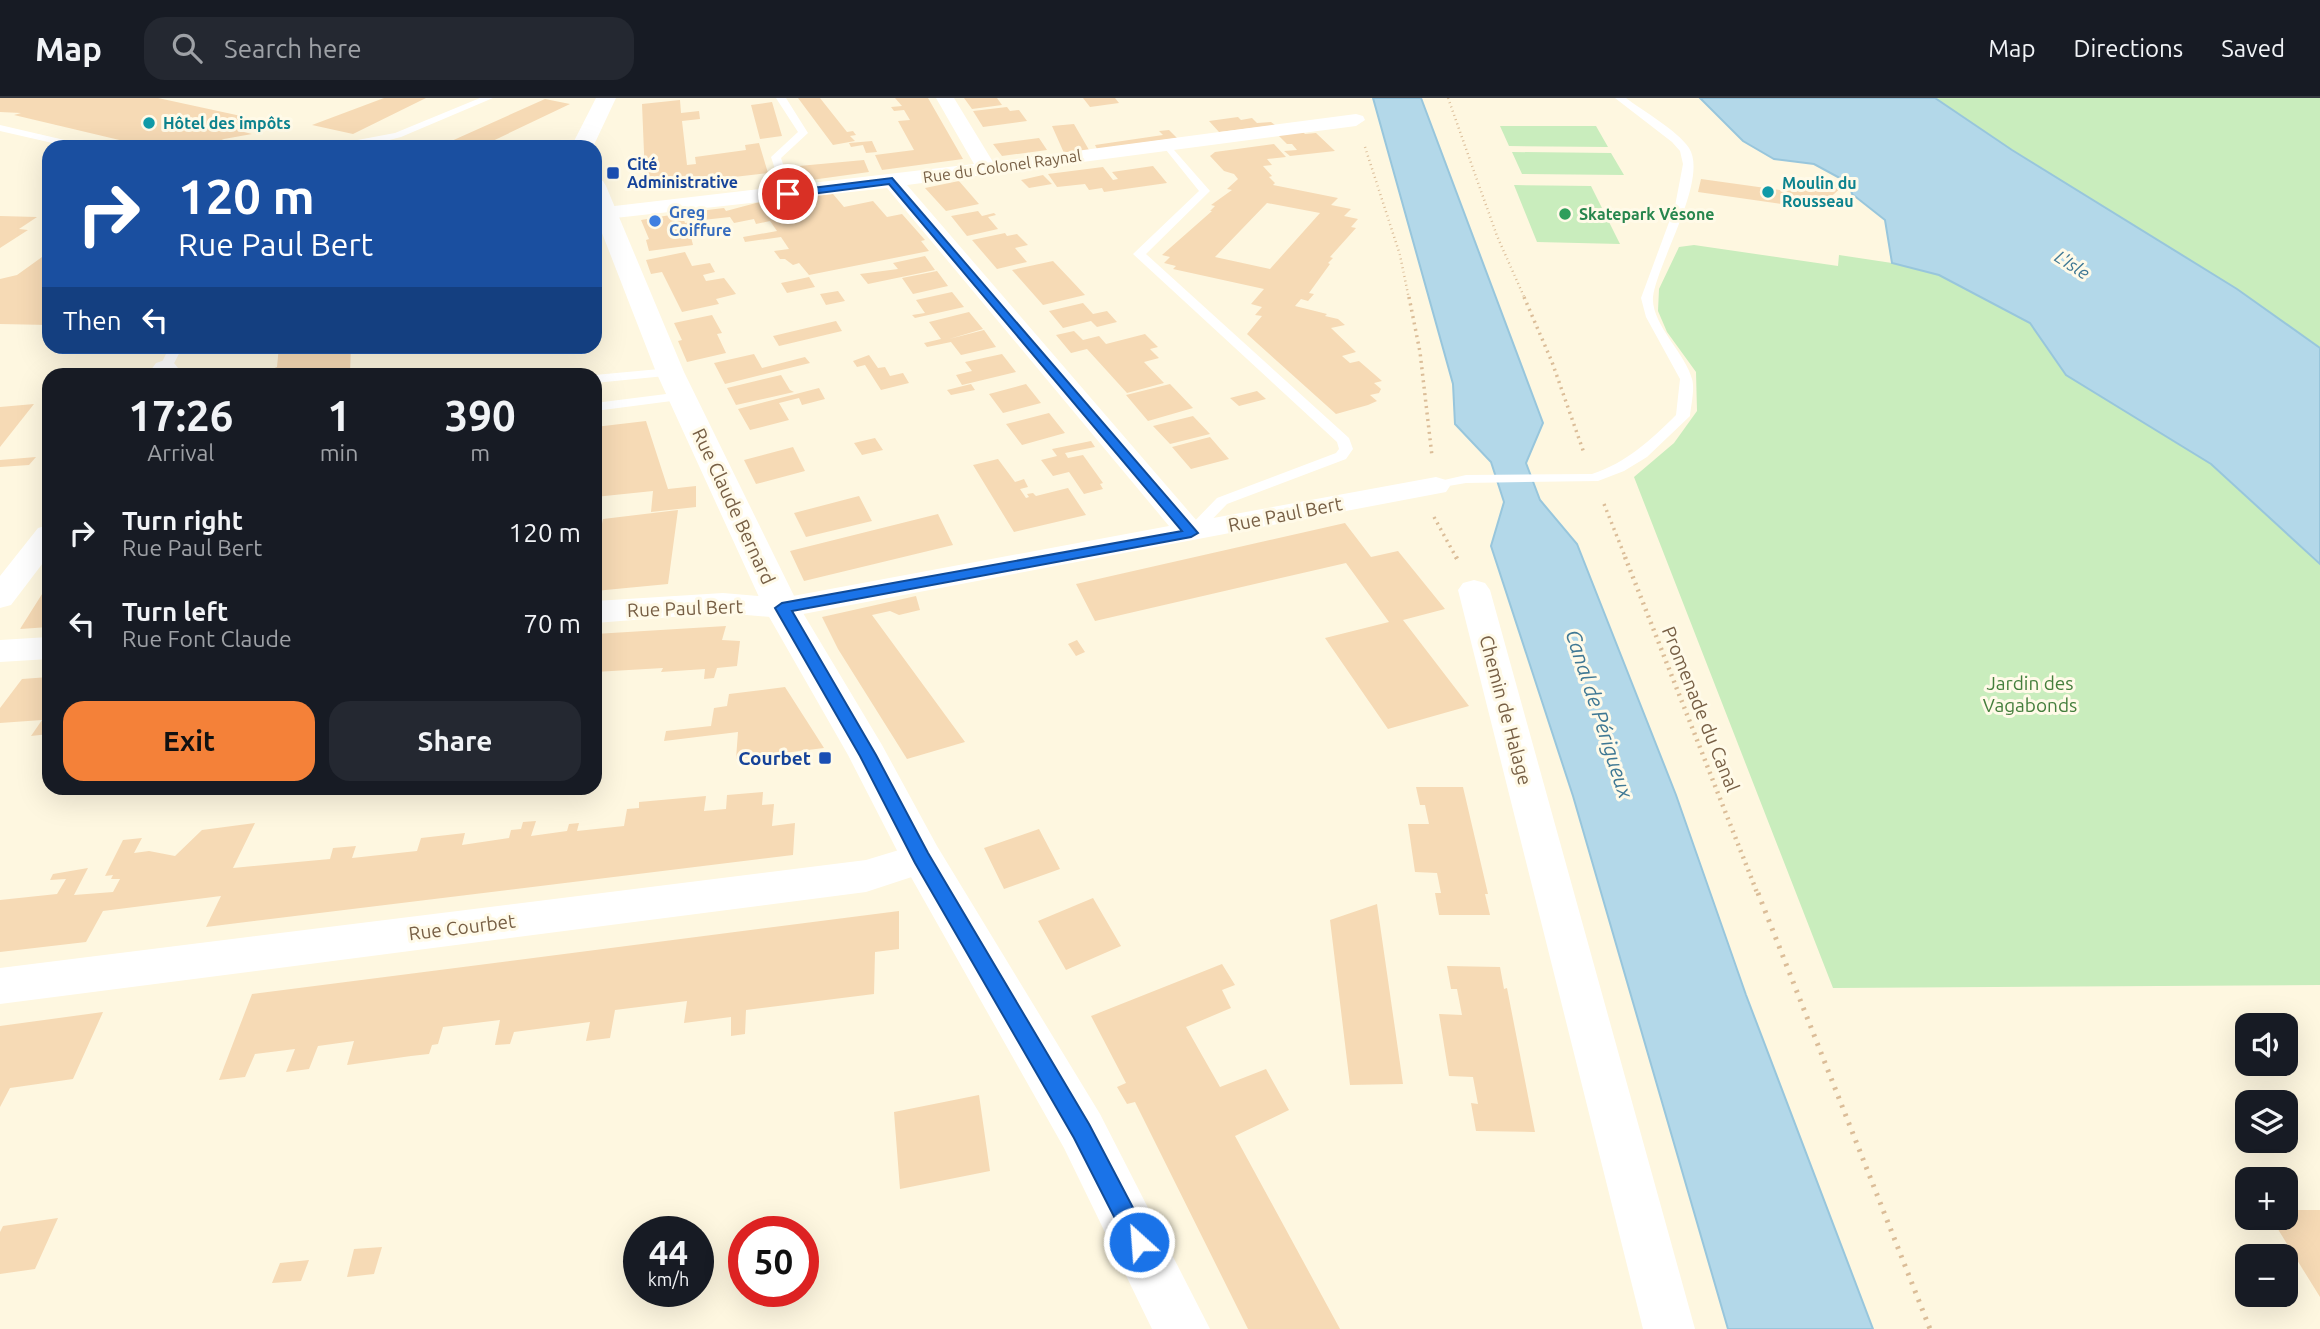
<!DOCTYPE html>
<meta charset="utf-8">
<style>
body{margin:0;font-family:Ubuntu,sans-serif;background:#242831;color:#f1f3f6;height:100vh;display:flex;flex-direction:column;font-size:26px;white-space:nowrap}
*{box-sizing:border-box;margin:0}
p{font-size:23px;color:#9ea1a6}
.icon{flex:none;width:38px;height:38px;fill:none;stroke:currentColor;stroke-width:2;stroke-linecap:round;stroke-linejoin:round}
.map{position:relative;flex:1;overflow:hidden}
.panel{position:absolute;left:42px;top:270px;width:560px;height:427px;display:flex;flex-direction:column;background:#171b24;border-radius:21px;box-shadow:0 7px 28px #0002}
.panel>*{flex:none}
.banner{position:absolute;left:42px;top:42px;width:560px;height:214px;border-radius:21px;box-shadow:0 7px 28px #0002;background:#1a4fa0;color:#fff;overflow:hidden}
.fabs{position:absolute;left:2235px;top:915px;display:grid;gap:14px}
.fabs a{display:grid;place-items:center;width:63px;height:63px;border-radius:14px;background:#171b24;box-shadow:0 7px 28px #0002;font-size:35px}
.speed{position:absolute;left:623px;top:1118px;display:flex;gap:14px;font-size:35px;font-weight:700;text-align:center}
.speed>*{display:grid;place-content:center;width:91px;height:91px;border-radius:50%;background:#171b24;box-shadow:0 7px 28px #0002;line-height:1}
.speed small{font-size:18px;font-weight:400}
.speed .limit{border:10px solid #d22;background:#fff;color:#111}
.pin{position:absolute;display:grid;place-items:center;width:60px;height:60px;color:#fff;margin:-30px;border:4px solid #fff;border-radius:50%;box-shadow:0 2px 7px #0007}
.me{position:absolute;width:77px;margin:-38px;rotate:334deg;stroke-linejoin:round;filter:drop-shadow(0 0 5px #0008)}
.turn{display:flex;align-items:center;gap:24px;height:147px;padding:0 21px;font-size:32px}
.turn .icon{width:91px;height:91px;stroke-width:2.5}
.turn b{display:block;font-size:49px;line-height:60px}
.then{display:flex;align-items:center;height:66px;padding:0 21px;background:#0003;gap:14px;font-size:26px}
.eta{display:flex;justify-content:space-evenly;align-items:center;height:119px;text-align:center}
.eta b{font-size:42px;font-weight:600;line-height:49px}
.action{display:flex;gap:14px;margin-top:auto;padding:14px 21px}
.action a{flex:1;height:80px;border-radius:21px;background:#f48139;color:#111;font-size:28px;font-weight:600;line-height:80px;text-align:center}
.action a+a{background:#242831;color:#f1f3f6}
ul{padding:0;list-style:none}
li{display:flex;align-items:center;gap:21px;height:91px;padding:0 21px}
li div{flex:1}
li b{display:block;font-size:26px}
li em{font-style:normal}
header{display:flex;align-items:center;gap:42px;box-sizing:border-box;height:98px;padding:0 35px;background:#171b24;border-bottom:2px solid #363941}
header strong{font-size:33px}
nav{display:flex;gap:38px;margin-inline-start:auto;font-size:24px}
.search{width:490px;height:63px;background:#242831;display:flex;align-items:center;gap:18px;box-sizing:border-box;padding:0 24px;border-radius:21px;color:#9ea1a6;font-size:26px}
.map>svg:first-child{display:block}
.green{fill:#c9edbd}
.water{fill:#b3d8e9;stroke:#98c6dc;stroke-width:2}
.building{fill:#f6dab5;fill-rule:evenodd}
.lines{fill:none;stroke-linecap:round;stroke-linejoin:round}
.path-far3{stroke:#dbbd98;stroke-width:2.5;stroke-dasharray:1 3.5;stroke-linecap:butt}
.path-far2{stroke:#dbbd98;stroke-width:3.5;stroke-dasharray:2 4.5;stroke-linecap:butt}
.path-far1{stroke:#dbbd98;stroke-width:4.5;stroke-dasharray:2 5;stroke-linecap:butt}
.path{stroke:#dbbd98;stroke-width:5;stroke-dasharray:2.5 7;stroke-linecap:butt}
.service{fill:#fff;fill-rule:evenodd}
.minor{fill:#fff;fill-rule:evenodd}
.secondary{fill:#fff;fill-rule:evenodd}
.route{fill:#1a73e8;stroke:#114b97;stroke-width:2}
.culture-dot{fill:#0f9aa8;stroke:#fffae8;stroke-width:2.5}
.transit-dot{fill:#1a4fb4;stroke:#fffae8;stroke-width:2.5}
.leisure-dot{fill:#2e9e5b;stroke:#fffae8;stroke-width:2.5}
.shop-dot{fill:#3f7fe0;stroke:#fffae8;stroke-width:2.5}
.labels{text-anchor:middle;stroke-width:6;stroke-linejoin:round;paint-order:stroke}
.far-culture-label{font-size:16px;font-weight:bold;fill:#0d838f;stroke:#fffae8;text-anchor:start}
.far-transit-label{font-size:16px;font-weight:bold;fill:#164399;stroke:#fffae8;text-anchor:start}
.far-street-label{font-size:16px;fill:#775f45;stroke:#fffae8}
.far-shop-label{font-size:16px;font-weight:bold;fill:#366cbe;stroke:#fffae8;text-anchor:start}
.far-leisure-label{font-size:16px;font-weight:bold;fill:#27864d;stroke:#fffae8;text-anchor:start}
.far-water-label{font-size:18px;font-style:italic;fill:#3f7894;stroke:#fffae8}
.street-label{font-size:19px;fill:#775f45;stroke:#fffae8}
.park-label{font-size:19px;fill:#447e3c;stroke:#fffae8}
.transit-label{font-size:19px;font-weight:bold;fill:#164399;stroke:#fffae8;text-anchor:end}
.water-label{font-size:21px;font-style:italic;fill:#3f7894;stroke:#fffae8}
</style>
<header>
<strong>Map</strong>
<div class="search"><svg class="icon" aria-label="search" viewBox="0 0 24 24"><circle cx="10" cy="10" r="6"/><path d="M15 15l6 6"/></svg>Search here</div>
<nav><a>Map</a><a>Directions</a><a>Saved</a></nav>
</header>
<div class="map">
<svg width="2320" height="1231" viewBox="0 0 2320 1231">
<rect width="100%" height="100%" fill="#fef7e0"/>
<path class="green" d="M1935 0H2320V250L2237 191 2012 52Z
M1500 28H1596L1608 49 1509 48Z
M1512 54 1611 55 1624 77 1522 76Z
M1514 87 1591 88 1620 146 1537 144Z
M1694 147 1838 168 1839 157 1892 165 1939 177 2030 225 2066 277 2211 366 2320 466V887L1833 890 1634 379 1674 345 1697 313 1696 274 1667 234 1658 213 1659 191 1679 149Z"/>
<path class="water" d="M1373 0H1421L1543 325 1526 365 1540 402 1577 446 1676 697 1746 897 1873 1231H1728L1573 698 1491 448 1504 404 1491 364 1455 326 1453 286Z
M1700 0H1935L2012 52 2237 191 2320 250V466L2211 366 2066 277 2030 225 1939 177 1892 165 1885 122 1852 96 1849 85 1814 66 1774 61 1743 43Z"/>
<path class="building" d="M0 0H158L264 23 240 33 252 36 224 41 204 49H149L14 17 21 15 0 14Z
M384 0H426L353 36 312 27Z
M798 0H820L847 34 853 33 856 37 850 38 855 43 833 47Z
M895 0H928L963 61 882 72 875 57 914 52 898 23 910 22 904 12 894 13 891 9 902 8Z
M964 0H997L1002 7 972 11Z
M1083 0H1115L1119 5 1090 9Z
M545 1 570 6 480 49H438Z
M680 2 681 15 699 13 700 21 682 23 687 67 696 66 695 59 746 52 745 47 759 45 768 75 648 89V78L645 79 642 6Z
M772 4 782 38 760 41 751 7Z
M1007 9 1010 13 1019 12 1027 23 983 29 973 13Z
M1238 19 1241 22 1252 20 1257 25 1271 24 1275 27 1219 34 1209 23Z
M1074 26 1089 52 1064 55 1052 28Z
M1169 32 1177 40 1097 51 1095 47 1163 37 1159 33Z
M1301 32 1305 36 1316 35 1335 53 1290 58 1284 53 1297 52 1292 46H1287L1276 35Z
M1039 40 1047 52 1002 58 993 46Z
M872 43 877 54 866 55 863 47 851 49 849 45Z
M1274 46 1286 59 1267 61 1272 67 1263 68 1272 78 1269 79 1275 85 1273 87 1338 100 1331 107 1351 111 1344 118 1358 121 1351 129 1356 130 1330 159 1333 160 1328 165 1330 166 1309 195 1314 196 1308 203 1301 201 1295 208 1327 216 1325 218 1338 221 1345 227 1331 230 1356 254 1342 258 1350 265 1359 263 1382 283 1374 285 1381 291 1379 295 1370 297 1377 303 1368 307 1336 316 1247 236 1262 218 1255 217 1262 209 1251 206 1264 191 1173 171 1176 168 1164 165 1170 159 1162 157 1212 113H1210L1215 108 1211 107 1232 92 1227 91 1238 81 1234 76 1224 73 1210 58 1215 54ZM1267 105 1320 115 1270 171 1215 159Z
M864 62 869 74 804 83 799 68Z
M1153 68 1167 85 1104 94 1102 90 1089 92 1085 86 1057 89 1048 76 1103 69 1113 82 1118 81 1112 74Z
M1043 77 1052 86 1029 90 1021 82Z
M1817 78 1844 87 1824 105 1795 108 1698 94 1701 81 1787 93Z
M959 83 979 106 946 113 925 90Z
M833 96 844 109 873 103 887 119 902 116 925 142 921 143 929 153 809 177 799 165 793 167 785 161H780L774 153 789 151 781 139 745 144 743 139 777 133 770 123 756 126 754 121 734 125 730 119 703 122 699 113 724 110 726 113 756 105Z
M978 113 982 118 994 115 996 117 988 119 998 131 967 138 951 118Z
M682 115 685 125 691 124 696 135H690L693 147 649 153 646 142 649 141 641 122Z
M0 118 37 119 19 131 28 132 0 150Z
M1005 135 1007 138 1017 136 1028 147 1015 150 1027 164 997 171 972 142Z
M49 154V227L0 226V181L17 177Z
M685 154 692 168 710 165 715 174 703 177 706 183 724 180 736 196 716 201 719 206 682 214 662 174 651 176 646 162Z
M925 158 935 172 868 186 860 176 898 171 893 165Z
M1053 163 1071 182 1085 197 1043 207 1012 172Z
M937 173 948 188 913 196 902 180Z
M809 179 815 189 787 195 781 185Z
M838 193 845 203 826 207 820 196Z
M952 194 964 209 915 220 912 217 925 215 916 202Z
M1083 205 1093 216 1107 213 1117 224 1097 229 1091 223 1063 230 1049 213Z
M969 214 983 231 949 241 984 232 996 249 961 257 951 244 927 249 924 245 941 241 929 224Z
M712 217 722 235 717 236 726 255 687 264 678 243 682 242 674 225Z
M836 223 842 233 779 248 773 238Z
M1074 233 1083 242 1099 238 1106 246 1145 236 1158 249 1150 251 1159 260 1144 264 1164 285 1127 295 1087 251 1071 255 1056 237Z
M279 248H351L350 276H260L277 269Z
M754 256 762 270 805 259 810 265 725 286 714 265Z
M1002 256 1016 274 962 287 956 277 972 273 965 264Z
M869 257 878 270 885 269 890 278 903 275 909 285 881 292 865 267 857 269 853 263Z
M781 277 790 292 794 294 736 307 727 290Z
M971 286 975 292 951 297 947 292Z
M1026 286 1041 305 1003 315 989 296Z
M1170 286 1193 310 1148 323 1126 297Z
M819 290 825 301 802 307 799 300 779 305 789 322 750 332 738 311Z
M1257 293 1266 301 1239 308 1230 300Z
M34 306 0 349V309Z
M1049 315 1065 335 1022 347 1006 326Z
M1193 318 1210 336 1170 346 1153 328Z
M646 323 668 391 696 388V409L651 414 653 393 595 399V329Z
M1210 339 1229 361 1191 371 1172 349Z
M875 340 883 352 862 357 854 345Z
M1091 343 1095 349 1065 355 1068 360 1083 357 1103 385 1100 386 1103 391 1084 396 1069 374 1053 378 1041 362 1057 358 1052 351Z
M793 349 805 373 756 386 744 362Z
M36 359 29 367 0 369V362Z
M998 361 1015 384 1024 381 1028 389 1020 391 1026 400 1029 399 1027 396 1033 395 1036 398 1068 390 1086 417 1014 434 973 367Z
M859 398 872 423 806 439 794 415Z
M678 412 668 486 595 493V459L603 421Z
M938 416 953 447 804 483 790 453Z
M1345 425 1371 459 1398 453 1445 511 1403 522 1469 608 1388 631 1325 540 1389 524 1346 465 1095 523 1076 486Z
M49 485V529L20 531Z
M916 498 920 512 899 517 890 513 872 517 965 644 907 661 838 551 822 519Z
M726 528 722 542 740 543 737 568 717 570 714 580 704 581 705 571 661 574 663 570 595 574V536Z
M1077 542 1085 554 1076 558 1068 546Z
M49 579V636L31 638 42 622 0 625V610L22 581Z
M785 589 824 650 736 661 738 634 664 643 666 633 711 628 714 610 727 608 729 596Z
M1416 689H1463L1488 796H1485L1490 817H1439L1435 795H1441L1437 775 1415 774 1408 726H1429L1425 707H1420Z
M763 694 762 707 774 706 772 728 795 725 793 757 206 829 221 798 103 813 86 844 0 854V802L57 796 66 781 50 782 53 776 88 770 74 797 113 794 120 781H111L113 777 105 778 123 742 142 740 134 755 149 753 175 758 202 732 255 725 233 770 330 761 333 750 356 748 352 760 417 753 421 740 465 735 462 747 509 740 511 732 521 731 523 724 536 723 531 738 567 733 569 726 579 725 577 733 624 728 627 711 639 710V704L706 698 704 713 726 711 727 697Z
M1039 731 1060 771 1004 791 984 750Z
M1093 800 1121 848 1066 872 1038 823Z
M1377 806 1403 986 1350 987 1330 822Z
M899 813V851L875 854 874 896 746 912 745 936 731 938V919L684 925 687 903 615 912 610 940 586 943 590 924 514 934 510 946 495 947 500 922 443 929 438 946 432 947 429 956 411 958 347 967 354 943 318 948 309 971 286 974 295 951 255 956 245 979 219 982 252 896Z
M1222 866 1235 887 1222 892 1231 910 1186 929 1220 989 1266 971 1289 1012 1235 1038 1340 1231H1248L1135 1004 1127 1006 1117 989 1126 985 1091 918Z
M1447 868 1500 869 1504 891 1507 890 1535 1034 1476 1033 1471 1005 1478 1006 1473 979 1449 978 1439 916 1462 917 1457 891H1451Z
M103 914 73 981 10 990 0 1009V928Z
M979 997 990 1073 900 1091 894 1014Z
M2286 1112H2320V1199L2271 1120H2286Z
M58 1120 35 1171 0 1176V1134L3 1128Z
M382 1149 374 1176 347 1179 354 1151Z
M309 1162 301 1183 272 1185 280 1165Z"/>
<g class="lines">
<path class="path-far3" d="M1448 0 1497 138 1525 201
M1365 49 1400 157 1409 201"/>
<path class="path-far2" d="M1409 199 1420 254 1432 358
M1524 199 1552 264 1584 355
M1604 406 1626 461
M1434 419 1457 461"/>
<path class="path-far1" d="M1456 459 1459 464
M1625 459 1758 797"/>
<path class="path" d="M1758 795 1930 1231"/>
<path class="service" d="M480 0H493L401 39 370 47 320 49 395 35Z
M776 0H786L808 35 781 60 793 96 788 99 783 96 771 59 798 34Z
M1615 0H1626C1643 13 1677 32 1689 50 1709 81 1657 165 1653 199 1651 226 1686 256 1692 281 1695 291 1691 307 1690 318L1647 359 1624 373 1598 383 1466 385 1431 391 1429 388 1431 385 1466 377 1592 376C1626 365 1651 342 1676 317L1680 281 1646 219 1641 200 1675 108 1683 66 1680 53 1672 44Z
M0 27 86 47 88 49H70L0 33Z
M1167 44 1210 93 1146 156 1349 340 1353 351 1346 361 1227 406 1196 438 1191 440 1183 435 1217 400 1336 355 1339 351 1337 344 1133 156 1199 93 1162 47Z
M170 248H183L170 273H160L159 270Z
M670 270 675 271V277L595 285V277Z
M682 294 687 295V301L595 313V305Z"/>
<path class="minor" d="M936 0H954L993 64 1356 16 1363 18 1365 22 1356 28 907 87 1197 423 1436 379 1446 382 1450 388 1446 394 782 520 723 515 595 525V503L723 495 782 500 1169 428 887 90 606 121 598 120 595 115 598 110 606 109 974 66Z
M165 262 174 265 178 270 174 276H148L156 265Z
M49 427V457L11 507 0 510V478L38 430Z
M1474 482 1485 485 1490 492 1695 1231H1643L1458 492 1463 485Z
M49 539V561L0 564V542Z
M922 745 936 749 941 760 936 771 866 794 0 906V870L866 762Z"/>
<path class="secondary" d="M596 0H616L593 49H571Z
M595 81 603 83 606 88 684 274 800 510 882 647 937 748 1100 1016 1210 1231H1152L1064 1050 907 772 848 657 764 510 656 274 595 117Z"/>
</g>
<path class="route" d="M892 80 1198 435 1191 439 792 513 876 657 928 755 1089 1026 1151 1144 1147 1152 1139 1155 1131 1152 1074 1040 915 765 860 658 775 510 782 505 1182 433 889 86 788 99 783 96 788 93Z"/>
<g class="culture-dot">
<circle cx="149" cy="25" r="7"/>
<circle cx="1768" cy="94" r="7"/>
</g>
<g class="transit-dot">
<rect x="606" y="68" width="14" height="14" rx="3.5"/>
<rect x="818" y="653" width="14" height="14" rx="3.5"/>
</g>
<circle class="leisure-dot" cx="1565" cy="116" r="7"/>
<circle class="shop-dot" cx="655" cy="123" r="7"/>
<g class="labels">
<g class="far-culture-label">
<text x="163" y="31">Hôtel des impôts</text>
<text x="1782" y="91">Moulin du<tspan x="1782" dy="18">Rousseau</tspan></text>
</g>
<g class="far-transit-label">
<text x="627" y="72">Cité<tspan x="627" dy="18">Administrative</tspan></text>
</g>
<g class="far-street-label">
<text transform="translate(1002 68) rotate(-8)" y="6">Rue du Colonel Raynal</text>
</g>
<g class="far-shop-label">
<text x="669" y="120">Greg<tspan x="669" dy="18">Coiffure</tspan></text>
</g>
<g class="far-leisure-label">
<text x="1579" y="122">Skatepark Vésone</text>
</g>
<g class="far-water-label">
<text transform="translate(2072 167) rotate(33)" y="6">L'Isle</text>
</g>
<g class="street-label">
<text transform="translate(734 408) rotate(65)" y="7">Rue Claude Bernard</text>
<text transform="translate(1285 416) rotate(-11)" y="7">Rue Paul Bert</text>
<text transform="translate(685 510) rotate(-2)" y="7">Rue Paul Bert</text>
<text transform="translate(1701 611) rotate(68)" y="7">Promenade du Canal</text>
<text transform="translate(1506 612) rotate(75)" y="7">Chemin de Halage</text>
<text transform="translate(462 829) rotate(-7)" y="7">Rue Courbet</text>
</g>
<g class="park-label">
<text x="2030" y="592">Jardin des<tspan x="2030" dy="22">Vagabonds</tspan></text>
</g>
<g class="transit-label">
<text x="811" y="667">Courbet</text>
</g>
<g class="water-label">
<text transform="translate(1599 616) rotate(72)" y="7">Canal de Périgueux</text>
</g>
</g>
</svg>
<div class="fabs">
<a><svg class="icon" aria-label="sound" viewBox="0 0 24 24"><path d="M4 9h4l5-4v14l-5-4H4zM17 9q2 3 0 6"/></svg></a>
<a><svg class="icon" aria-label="layers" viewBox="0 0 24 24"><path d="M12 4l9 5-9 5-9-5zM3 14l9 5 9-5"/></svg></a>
<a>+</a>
<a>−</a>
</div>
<div class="speed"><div>44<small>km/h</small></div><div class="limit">50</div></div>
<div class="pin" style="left:788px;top:96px;background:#d93025"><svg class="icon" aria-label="arrive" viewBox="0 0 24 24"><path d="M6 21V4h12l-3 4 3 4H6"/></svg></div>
<svg class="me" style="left:1139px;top:1144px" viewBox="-20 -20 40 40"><circle r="17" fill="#1a73e8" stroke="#fff" stroke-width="3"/><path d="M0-11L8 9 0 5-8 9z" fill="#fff"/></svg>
<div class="banner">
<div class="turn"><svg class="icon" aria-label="right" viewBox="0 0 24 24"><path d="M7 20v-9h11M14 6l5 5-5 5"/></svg><div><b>120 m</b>Rue Paul Bert</div></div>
<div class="then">Then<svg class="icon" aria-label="left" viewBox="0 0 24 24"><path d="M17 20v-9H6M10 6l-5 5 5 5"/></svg></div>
</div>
<section class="panel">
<div class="eta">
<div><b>17:26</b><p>Arrival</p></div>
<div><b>1</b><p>min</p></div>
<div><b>390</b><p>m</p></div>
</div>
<ul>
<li><svg class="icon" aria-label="right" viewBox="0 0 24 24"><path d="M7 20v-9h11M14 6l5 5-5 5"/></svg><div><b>Turn right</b><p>Rue Paul Bert</p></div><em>120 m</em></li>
<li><svg class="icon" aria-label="left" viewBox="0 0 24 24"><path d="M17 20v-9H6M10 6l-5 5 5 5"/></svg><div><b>Turn left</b><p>Rue Font Claude</p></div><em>70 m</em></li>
</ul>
<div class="action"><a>Exit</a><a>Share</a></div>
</section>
</div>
